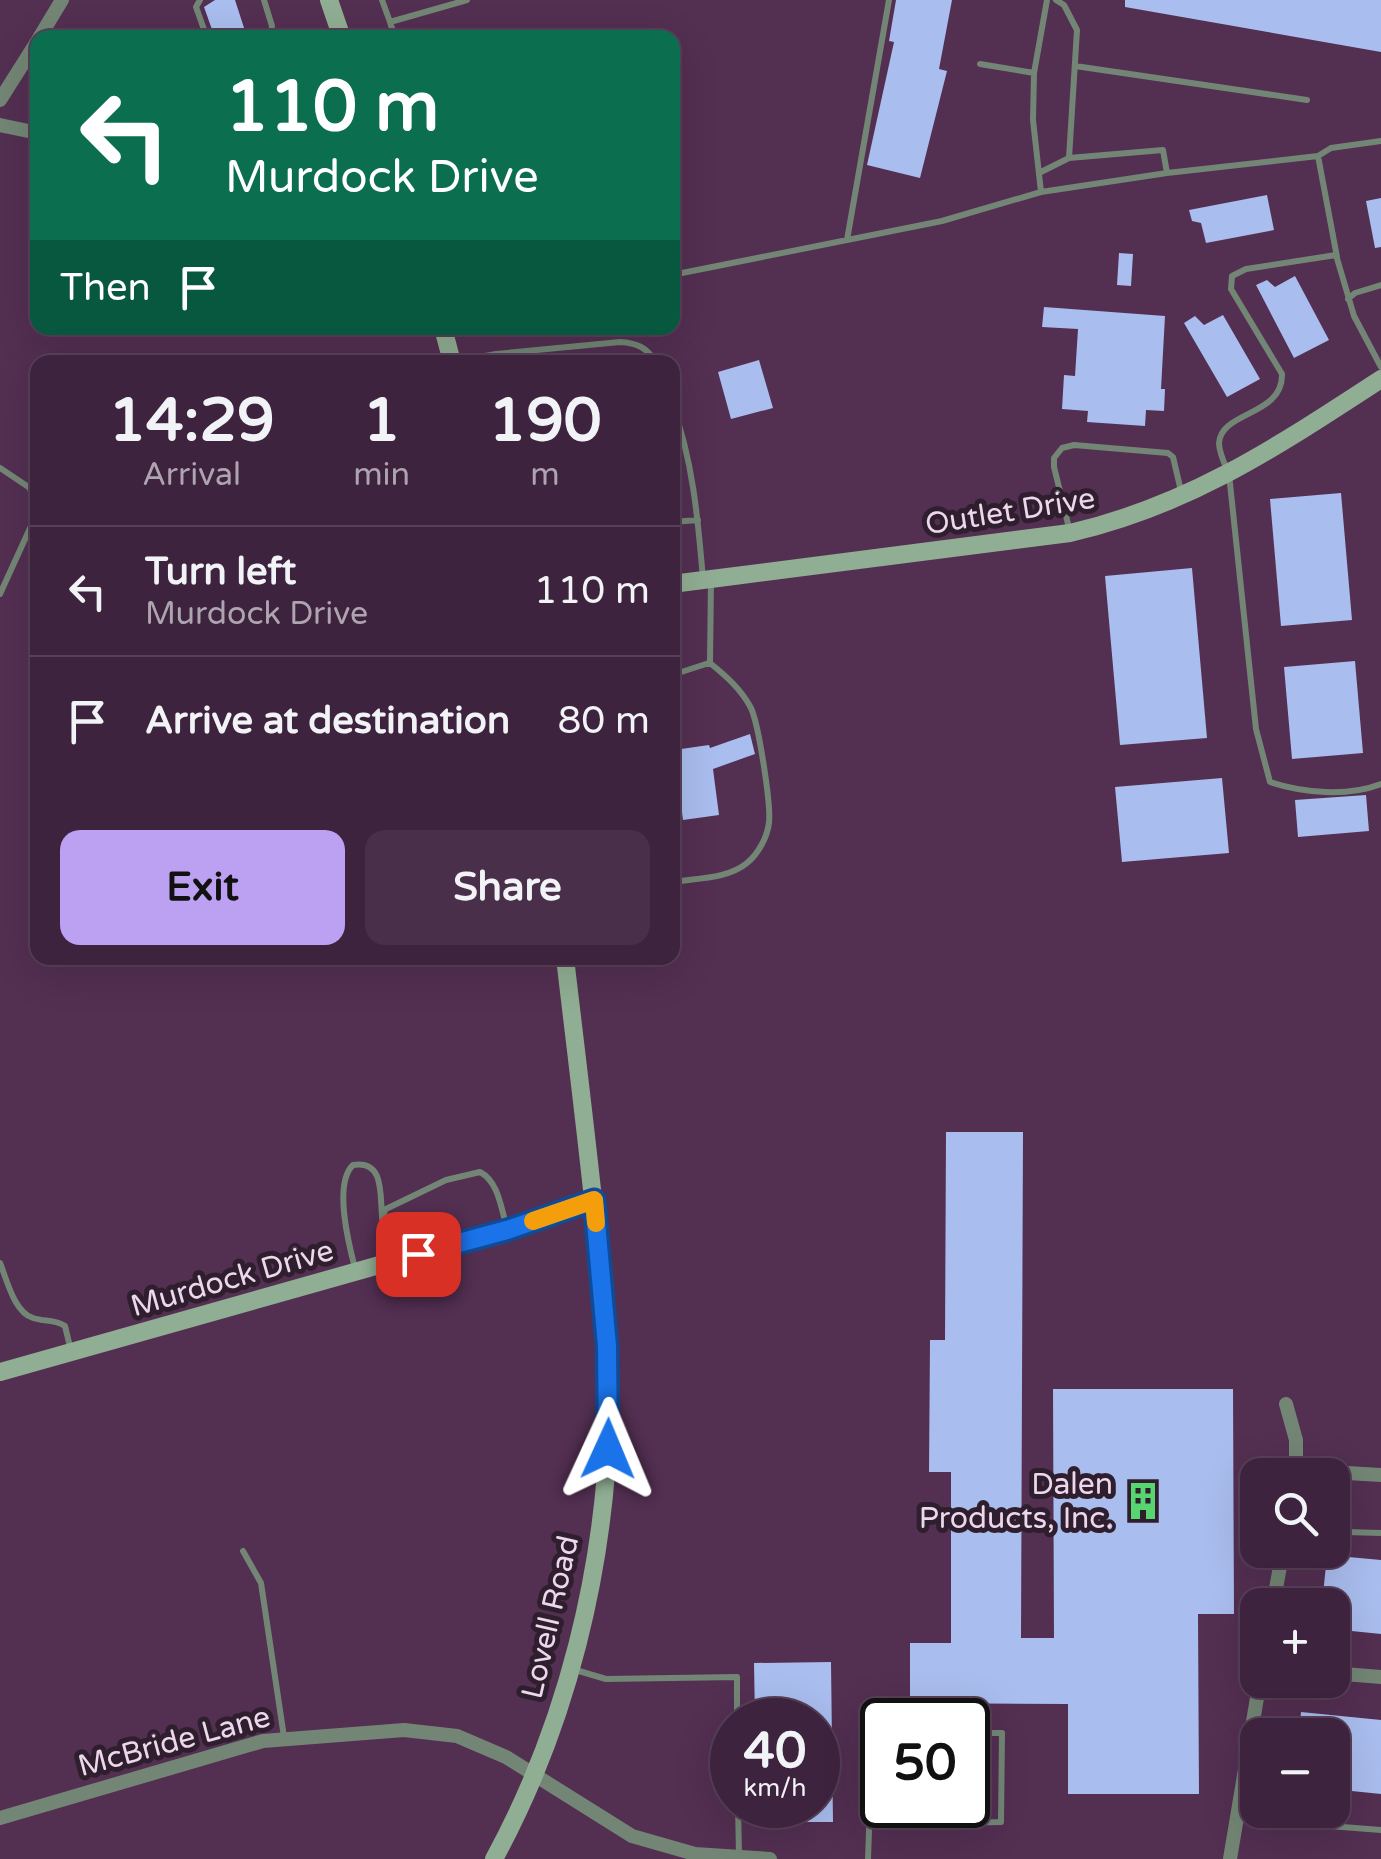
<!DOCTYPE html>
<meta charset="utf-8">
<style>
body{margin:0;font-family:"Varela Round",sans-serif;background:#492f49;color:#f1f3f6;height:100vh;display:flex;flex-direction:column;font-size:38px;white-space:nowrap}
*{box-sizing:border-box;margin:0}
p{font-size:32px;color:#ada4b0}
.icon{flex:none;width:55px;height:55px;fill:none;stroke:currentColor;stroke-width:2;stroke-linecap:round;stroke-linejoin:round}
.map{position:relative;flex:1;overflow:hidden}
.panel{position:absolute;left:30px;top:355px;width:650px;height:610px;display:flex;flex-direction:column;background:#3e233e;border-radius:20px;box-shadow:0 10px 40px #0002,0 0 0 2px #574058}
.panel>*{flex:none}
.guide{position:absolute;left:30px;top:30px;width:650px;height:305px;border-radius:20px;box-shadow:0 10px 40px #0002,0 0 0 2px #574058;background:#0b6e4f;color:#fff;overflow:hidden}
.fabs{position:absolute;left:1240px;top:1458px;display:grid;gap:20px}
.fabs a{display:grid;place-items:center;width:110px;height:110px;border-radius:20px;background:#3e233e;box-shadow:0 10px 40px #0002,0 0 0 2px #574058;font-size:50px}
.speed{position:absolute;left:710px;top:1698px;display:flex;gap:20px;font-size:50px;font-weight:700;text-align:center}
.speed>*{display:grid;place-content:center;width:130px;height:130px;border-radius:50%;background:#3e233e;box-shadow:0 10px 40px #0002,0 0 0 2px #574058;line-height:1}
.speed small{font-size:25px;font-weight:400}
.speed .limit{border:5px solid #111;border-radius:15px;background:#fff;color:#111}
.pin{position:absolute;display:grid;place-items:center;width:85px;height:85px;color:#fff;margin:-42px;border-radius:20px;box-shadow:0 5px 15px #0006}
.me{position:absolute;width:110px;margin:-55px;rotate:1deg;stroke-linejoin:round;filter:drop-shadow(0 0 8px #0008)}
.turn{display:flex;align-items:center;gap:35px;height:210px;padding:0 30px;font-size:45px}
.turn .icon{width:130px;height:130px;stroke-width:2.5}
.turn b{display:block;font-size:70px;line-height:85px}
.then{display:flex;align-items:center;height:95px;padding:0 30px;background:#0003;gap:20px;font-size:38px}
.eta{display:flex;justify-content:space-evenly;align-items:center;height:170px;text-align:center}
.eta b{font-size:60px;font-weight:800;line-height:70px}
.cta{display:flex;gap:20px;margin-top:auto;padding:20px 30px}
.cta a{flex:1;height:115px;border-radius:20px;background:#bca0f2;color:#111;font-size:40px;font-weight:800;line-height:115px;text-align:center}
.cta a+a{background:#492f49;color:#f1f3f6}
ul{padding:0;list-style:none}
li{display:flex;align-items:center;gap:30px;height:130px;padding:0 30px;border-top:2px solid #574058}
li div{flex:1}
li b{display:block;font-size:38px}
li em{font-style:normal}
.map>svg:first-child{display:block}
.building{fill:#a9bdee}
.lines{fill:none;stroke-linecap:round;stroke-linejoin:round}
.lane{stroke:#738675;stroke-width:6}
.street{stroke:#738675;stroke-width:14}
.secondary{stroke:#90ae93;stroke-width:18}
.route-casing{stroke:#114b97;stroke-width:25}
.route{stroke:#1a73e8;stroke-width:18}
.slow{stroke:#f59e0b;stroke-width:18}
.labels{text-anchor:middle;stroke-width:10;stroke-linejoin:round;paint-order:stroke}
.street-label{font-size:30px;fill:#edd7ec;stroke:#2f1f2e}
.poi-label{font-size:30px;fill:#edd7ec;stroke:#2f1f2e;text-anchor:end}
</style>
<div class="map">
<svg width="1381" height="1859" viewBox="0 0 1381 1859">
<rect width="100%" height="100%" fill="#532f52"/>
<path class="building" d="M215 0H235L246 34 215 38 204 7Z
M896 0H952L939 69 947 71 920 178 867 165 894 42 889 41Z
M1125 0H1381V52L1125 7Z
M1267 195 1274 230 1206 243 1201 223 1192 221 1189 210Z
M1381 198V247L1375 248 1366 201Z
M1119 253 1133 254 1131 286 1117 285Z
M1295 276 1329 340 1294 358 1256 285 1267 280 1275 287Z
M1044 307 1165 316 1161 389H1165L1164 411 1146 410 1145 426 1087 422 1088 411 1062 409 1064 375 1075 376 1078 329 1042 327Z
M1223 315 1260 379 1227 397 1184 323 1195 316 1204 325Z
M759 360 773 408 731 419 718 372Z
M1341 493 1352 620 1281 626 1270 499Z
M1192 568 1207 738 1120 745 1105 576Z
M1355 661 1363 753 1292 759 1284 667Z
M750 734 755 754 713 769 719 815 683 820 674 750 709 745 710 748Z
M1222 778 1229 853 1122 862 1115 787Z
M1366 795 1369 831 1298 837 1295 800Z
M946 1132H1023L1021 1638H1054L1053 1389H1233L1234 1614H1198L1199 1794H1068V1704L910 1703V1643H951V1472H929L930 1340H945Z
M1327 1555 1381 1560V1634L1332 1629V1605H1322Z
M831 1662 833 1822H756V1805H818V1720H755L754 1663Z
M1301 1712 1381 1720V1794L1332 1789V1735H1299Z"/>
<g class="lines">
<path class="lane" d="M200 0 196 7 207 38
M264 0 272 26 270 38
M382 0 390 22
M395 38 390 22 467 0
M980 64 1034 73
M1075 66 1307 100
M1318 156 1337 257
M1069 158 1163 150 1167 173
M1039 173 1069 158 1077 30 1064 5 1056 0
M1041 192 1033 120 1034 73 1047 0
M847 240 889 0
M672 275 942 221 1041 192 1167 173 1318 156 1331 148 1381 141
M1348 299 1355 293 1381 285
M415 362 426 357 447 361
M452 362 496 354 620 342C637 343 646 347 656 362
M1381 367 1354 316 1336 255 1246 269 1232 276 1231 289 1282 374C1283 416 1221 411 1219 443 1219 453 1225 465 1229 474L1256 729 1270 782C1304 793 1347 797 1381 784
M672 404C693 460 698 520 703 579
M0 468 30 488 36 515 0 594
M672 522 698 520
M1070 532 1054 467V458L1062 448 1074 445 1168 453 1173 457 1181 491
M672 675 709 663
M672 882C696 878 728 879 747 863 758 854 767 838 769 823 771 804 759 726 751 708 741 689 726 676 710 663L711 580
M387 1259 382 1217 386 1209 446 1180 480 1172C499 1182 501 1209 507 1228
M0 1263C7 1280 14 1312 33 1318 45 1322 55 1319 65 1326L71 1351
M356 1272C349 1246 333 1184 353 1165 384 1160 380 1193 382 1216
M1346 1532 1381 1533
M243 1551 261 1583 284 1737
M572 1669 606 1679 737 1677V1720
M738 1805 739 1856
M911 1805V1824
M1238 1815 1278 1822 1381 1830
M869 1825 1001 1822 1002 1733H968
M868 1859 873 1719"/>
<path class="street" d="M39 38 62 0
M0 100 38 40
M0 125 38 133
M1286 1404 1296 1440V1475
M1296 1470 1381 1475
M1273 1605 1283 1550
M1332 1673 1381 1677
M0 1818 263 1741 404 1730 457 1736 506 1757 632 1836 695 1854 770 1859
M1230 1859 1260 1680"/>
<path class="secondary" d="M329 0 342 38
M443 328 452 362
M672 584 1070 533C1191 505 1278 446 1381 379
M0 1372 507 1229 594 1200
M494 1859C567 1725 605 1569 609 1417 611 1366 604 1316 600 1266 590 1163 577 1060 565 958"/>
</g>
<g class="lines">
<g class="route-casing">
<path id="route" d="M418 1254 507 1230 594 1200 607 1346 608 1449"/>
</g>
<use href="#route" class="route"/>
<path class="slow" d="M533 1221 594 1200 596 1223"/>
</g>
<defs>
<g id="building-bare" transform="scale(3)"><path d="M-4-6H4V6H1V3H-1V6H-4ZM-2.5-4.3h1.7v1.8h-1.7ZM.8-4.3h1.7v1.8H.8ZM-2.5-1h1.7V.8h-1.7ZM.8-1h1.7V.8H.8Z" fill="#57d570" stroke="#2f1f2e" stroke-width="2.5" paint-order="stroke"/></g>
</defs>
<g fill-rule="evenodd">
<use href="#building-bare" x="1143" y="1501"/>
</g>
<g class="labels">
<g class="street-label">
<text transform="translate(1010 511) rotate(-9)" y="10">Outlet Drive</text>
<text transform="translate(232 1278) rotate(-16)" y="10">Murdock Drive</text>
<text transform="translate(550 1617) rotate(-77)" y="10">Lovell Road</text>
<text transform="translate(174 1741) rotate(-15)" y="10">McBride Lane</text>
</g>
<g class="poi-label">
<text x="1113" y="1494">Dalen<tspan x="1113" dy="34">Products, Inc.</tspan></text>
</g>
</g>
</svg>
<div class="fabs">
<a><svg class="icon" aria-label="search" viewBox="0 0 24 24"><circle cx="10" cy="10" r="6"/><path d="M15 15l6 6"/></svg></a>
<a>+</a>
<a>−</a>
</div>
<div class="speed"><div>40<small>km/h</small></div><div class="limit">50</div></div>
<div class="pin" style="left:418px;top:1254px;background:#d93025"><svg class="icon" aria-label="arrive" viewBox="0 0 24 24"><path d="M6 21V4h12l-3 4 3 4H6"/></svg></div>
<svg class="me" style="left:608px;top:1449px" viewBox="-20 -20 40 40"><path d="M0-17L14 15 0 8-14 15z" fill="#1a73e8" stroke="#fff" stroke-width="4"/></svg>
<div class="guide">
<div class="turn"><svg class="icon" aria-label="left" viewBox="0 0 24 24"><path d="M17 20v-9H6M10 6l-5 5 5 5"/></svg><div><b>110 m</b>Murdock Drive</div></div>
<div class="then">Then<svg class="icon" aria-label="arrive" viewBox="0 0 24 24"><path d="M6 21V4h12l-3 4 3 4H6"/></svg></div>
</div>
<section class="panel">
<div class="eta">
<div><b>14:29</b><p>Arrival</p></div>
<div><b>1</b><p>min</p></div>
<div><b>190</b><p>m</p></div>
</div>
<ul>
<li><svg class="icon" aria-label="left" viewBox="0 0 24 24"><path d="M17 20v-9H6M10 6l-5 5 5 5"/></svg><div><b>Turn left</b><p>Murdock Drive</p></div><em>110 m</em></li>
<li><svg class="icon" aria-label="arrive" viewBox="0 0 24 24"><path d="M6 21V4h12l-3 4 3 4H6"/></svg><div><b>Arrive at destination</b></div><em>80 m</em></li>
</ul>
<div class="cta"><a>Exit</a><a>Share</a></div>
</section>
</div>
